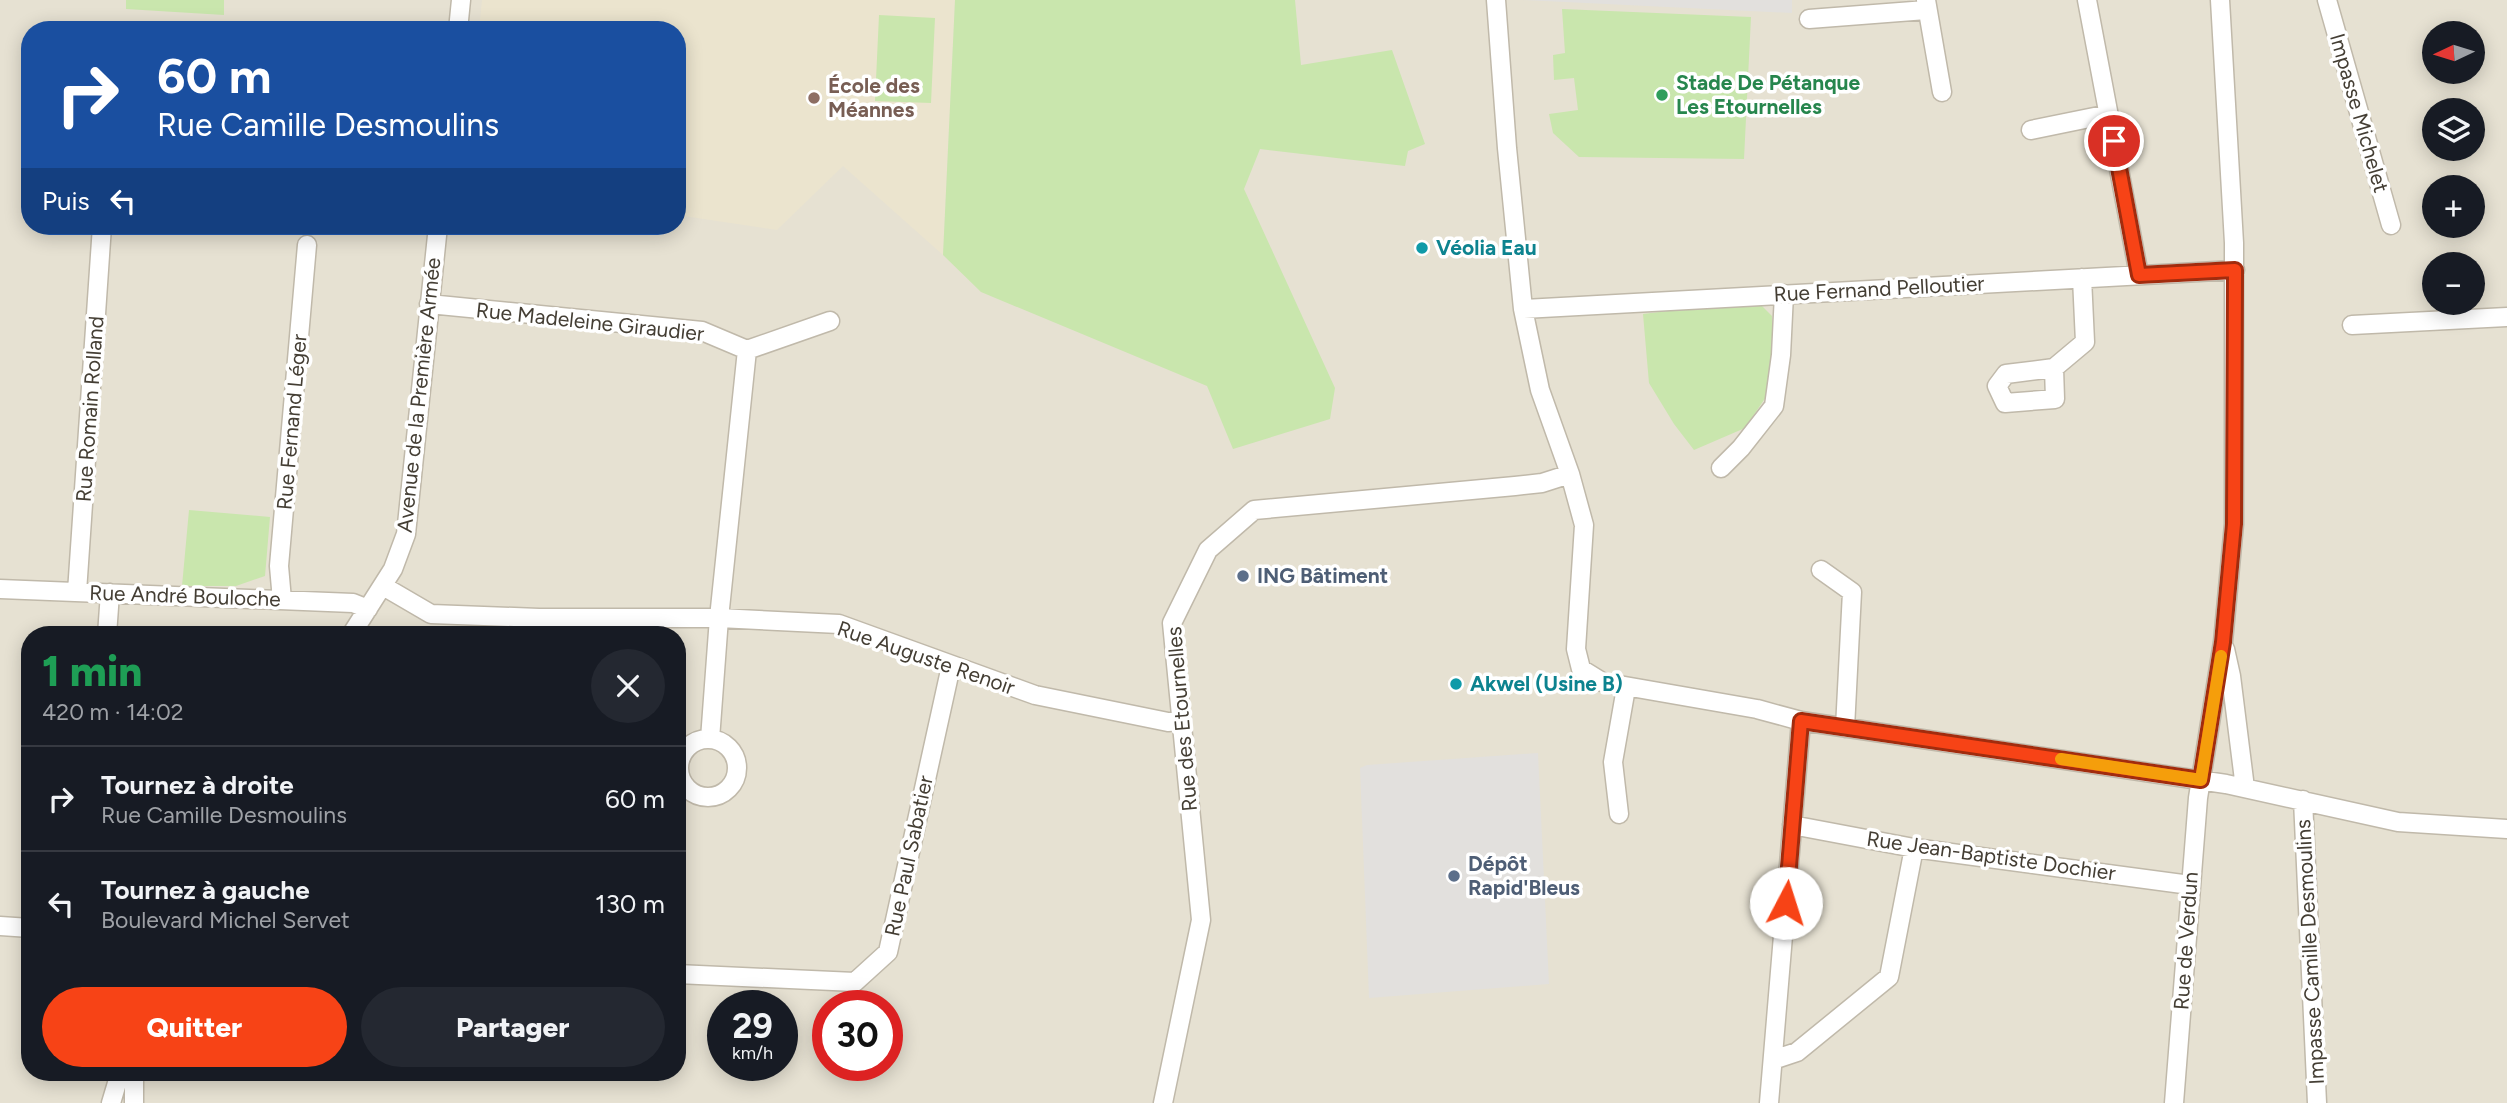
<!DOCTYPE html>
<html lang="fr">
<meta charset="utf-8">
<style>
body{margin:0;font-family:Figtree,sans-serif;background:#242831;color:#f1f3f6;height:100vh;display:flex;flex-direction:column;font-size:26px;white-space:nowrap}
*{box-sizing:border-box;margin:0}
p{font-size:23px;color:#9ea1a6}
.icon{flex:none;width:38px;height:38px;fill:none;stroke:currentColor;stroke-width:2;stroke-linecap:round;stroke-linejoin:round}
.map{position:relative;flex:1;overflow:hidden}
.panel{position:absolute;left:21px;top:626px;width:665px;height:455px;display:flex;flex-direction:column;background:#171b24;border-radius:28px;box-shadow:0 4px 18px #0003}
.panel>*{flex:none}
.top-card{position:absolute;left:21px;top:21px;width:665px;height:214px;border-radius:28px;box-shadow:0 4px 18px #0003;background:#1a4fa0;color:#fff;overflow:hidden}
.needle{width:46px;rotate:266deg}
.tools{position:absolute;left:2422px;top:21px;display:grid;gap:14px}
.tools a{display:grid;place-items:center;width:63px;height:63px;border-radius:50%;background:#171b24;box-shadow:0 4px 18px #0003;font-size:35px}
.speed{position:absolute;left:707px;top:990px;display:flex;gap:14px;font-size:35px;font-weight:700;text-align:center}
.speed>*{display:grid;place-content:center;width:91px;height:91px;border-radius:50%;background:#171b24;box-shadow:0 4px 18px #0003;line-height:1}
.speed small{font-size:18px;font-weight:400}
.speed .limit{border:10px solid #d22;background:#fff;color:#111}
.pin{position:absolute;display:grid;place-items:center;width:60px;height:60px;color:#fff;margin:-30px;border:4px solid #fff;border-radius:50%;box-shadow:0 2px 7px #0007}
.me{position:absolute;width:77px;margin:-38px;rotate:5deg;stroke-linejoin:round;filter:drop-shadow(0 0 5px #0008)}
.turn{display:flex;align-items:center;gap:24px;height:147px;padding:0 21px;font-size:32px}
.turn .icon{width:91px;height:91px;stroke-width:2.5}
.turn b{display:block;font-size:49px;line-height:60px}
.then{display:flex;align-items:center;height:66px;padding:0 21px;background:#0003;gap:14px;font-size:26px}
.round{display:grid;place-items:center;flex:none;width:74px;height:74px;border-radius:37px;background:#242831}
.summary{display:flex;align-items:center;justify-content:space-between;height:119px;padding:0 21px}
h1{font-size:42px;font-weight:800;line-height:52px;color:#1e9e55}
.cta{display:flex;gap:14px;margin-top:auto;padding:14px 21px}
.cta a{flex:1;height:80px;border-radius:42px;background:#f74316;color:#fff;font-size:28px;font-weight:800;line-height:80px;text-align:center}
.cta a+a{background:#242831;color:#f1f3f6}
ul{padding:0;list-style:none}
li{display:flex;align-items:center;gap:21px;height:105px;padding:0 21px;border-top:2px solid #363941}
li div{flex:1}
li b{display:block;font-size:26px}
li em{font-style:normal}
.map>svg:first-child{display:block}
.residential{fill:#e6e1d2;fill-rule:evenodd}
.education{fill:#ebe4ce}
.green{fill:#c9e6ad}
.parking{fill:#e2e0dd}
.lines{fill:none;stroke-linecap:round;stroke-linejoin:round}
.street-casing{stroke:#c0b9aa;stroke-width:21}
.street{stroke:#fff;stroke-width:18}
.route-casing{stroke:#a12c0e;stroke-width:18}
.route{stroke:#f74316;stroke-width:12}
.slow{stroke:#f59e0b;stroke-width:12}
.leisure-dot{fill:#2e9e5b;stroke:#fff;stroke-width:2.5}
.education-dot{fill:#8d6e63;stroke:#fff;stroke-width:2.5}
.culture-dot{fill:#0f9aa8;stroke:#fff;stroke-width:2.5}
.service-dot{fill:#5c6f8a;stroke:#fff;stroke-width:2.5}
.labels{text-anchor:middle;stroke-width:7;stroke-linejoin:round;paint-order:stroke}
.leisure-label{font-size:21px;font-weight:bold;fill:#27864d;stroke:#fff;text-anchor:start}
.education-label{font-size:21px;font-weight:bold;fill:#785e54;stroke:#fff;text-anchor:start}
.street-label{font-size:21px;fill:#443e34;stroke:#fff}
.culture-label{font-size:21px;font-weight:bold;fill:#0d838f;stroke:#fff;text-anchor:start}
.service-label{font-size:21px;font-weight:bold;fill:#4e5e75;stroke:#fff;text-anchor:start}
</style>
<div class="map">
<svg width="2507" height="1103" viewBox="0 0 2507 1103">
<rect width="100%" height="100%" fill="#f2eee4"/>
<path class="residential" d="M0 0H2507V1103H0ZM30 30H677V226H30ZM2434 33H2473V72H2434ZM2434 110H2473V149H2434ZM2434 187H2473V226H2434ZM2434 264H2473V303H2434ZM30 635H677V1073H30ZM723 1006H782V1066H723ZM828 1006H887V1066H828Z"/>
<path class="education" d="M482 0H955L943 255 843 166 777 230 677 215V30H479Z"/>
<path class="green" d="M126 0H224V15L126 9Z
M955 0H1295L1301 65 1392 50 1425 144 1408 151 1405 166 1260 149 1244 189 1335 388 1330 419 1233 449 1207 386 981 292 943 255Z
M1562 9 1751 17 1744 159 1579 157 1553 133 1549 114 1578 110 1574 78 1554 80 1553 55 1565 53Z
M879 15 935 18 931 103 875 101Z
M1756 300 1772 316 1774 362 1770 391 1745 428 1694 450 1674 424 1649 383 1643 314Z
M189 510 270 517 265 576 236 586H182Z"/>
<path class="parking" d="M1523 0H1792V13Z
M1538 753 1549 984 1369 998 1360 768 1367 765Z"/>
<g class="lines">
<g class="street-casing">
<path id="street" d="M1496 0 1507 148 1523 309 1540 390 1570 474 1584 525 1576 649 1581 669 1602 682 1757 709 1801 721 2226 784 2398 822 2507 829
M1926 0 1942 92
M2087 0 2139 275
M2327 0 2391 225
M1809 19 1926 10
M458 30 461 0
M2031 130 2109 114
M429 304 702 331 747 350 830 321
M1523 309 2235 270
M2352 325 2507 317
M2054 368 2055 399 2005 403 1997 386 2006 374 2054 368 2085 342 2082 278
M1721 468 1741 448 1774 406 1781 355 1784 294
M1821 570 1852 592 1845 728
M383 586 431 614 539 618H719L839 624 1035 695 1168 722 1180 721
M0 589 353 603 368 609
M77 592 102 226
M282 600 279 566 307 245
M107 635 110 593
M351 635 393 569 406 534 438 226
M2225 649 2231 676 2245 788
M679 768a29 29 0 1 1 58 0a29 29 0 1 1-58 0Z
M710 739 719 618 747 350
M2303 800 2317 1103
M1619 814 1613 762 1626 688
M1792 825 1914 848 2190 885
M0 926 30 928
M677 974 855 982 888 952 951 666
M1773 1060 1797 1052 1889 977 1914 848
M134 1073V1103
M111 1103 120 1073
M1163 1103 1201 920 1172 623 1208 550 1254 510 1515 486 1542 483 1570 474
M1769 1103 1801 721
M2174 1103 2198 798 2223 642 2234 524V243L2220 0"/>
</g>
<use href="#street" class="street"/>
</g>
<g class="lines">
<g class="route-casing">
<path id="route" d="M1786 903 1801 721 2201 780 2223 642 2234 524 2235 270 2139 275 2114 141"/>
</g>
<use href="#route" class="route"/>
<path class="slow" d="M2061 759 2201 780 2221 656"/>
</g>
<circle class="leisure-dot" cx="1662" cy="95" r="7"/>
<circle class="education-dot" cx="814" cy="98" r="7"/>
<g class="culture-dot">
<circle cx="1422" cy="248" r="7"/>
<circle cx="1456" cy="684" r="7"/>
</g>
<g class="service-dot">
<circle cx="1243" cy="576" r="7"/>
<circle cx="1454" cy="876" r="7"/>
</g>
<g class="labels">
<g class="leisure-label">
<text x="1676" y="90">Stade De Pétanque<tspan x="1676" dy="24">Les Etournelles</tspan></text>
</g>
<g class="education-label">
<text x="828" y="93">École des<tspan x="828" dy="24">Méannes</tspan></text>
</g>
<g class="street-label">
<text transform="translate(2359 113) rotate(74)" y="7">Impasse Michelet</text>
<text transform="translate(1879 289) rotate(-3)" y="7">Rue Fernand Pelloutier</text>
<text transform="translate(590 322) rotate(6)" y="7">Rue Madeleine Giraudier</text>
<text transform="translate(419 395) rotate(-84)" y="7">Avenue de la Première Armée</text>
<text transform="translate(90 409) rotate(-86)" y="7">Rue Romain Rolland</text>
<text transform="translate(292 422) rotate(-85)" y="7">Rue Fernand Léger</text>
<text transform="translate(185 596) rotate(2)" y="7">Rue André Bouloche</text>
<text transform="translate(926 658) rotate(19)" y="7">Rue Auguste Renoir</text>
<text transform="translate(1182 719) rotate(-95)" y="7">Rue des Etournelles</text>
<text transform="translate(909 856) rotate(-78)" y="7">Rue Paul Sabatier</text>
<text transform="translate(1991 856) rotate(8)" y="7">Rue Jean-Baptiste Dochier</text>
<text transform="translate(2186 941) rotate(-86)" y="7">Rue de Verdun</text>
<text transform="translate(2310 952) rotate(-93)" y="7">Impasse Camille Desmoulins</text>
</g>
<g class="culture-label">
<text x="1436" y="255">Véolia Eau</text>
<text x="1470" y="691">Akwel (Usine B)</text>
</g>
<g class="service-label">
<text x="1257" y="583">ING Bâtiment</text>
<text x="1468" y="871">Dépôt<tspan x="1468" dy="24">Rapid'Bleus</tspan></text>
</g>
</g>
</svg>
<div class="tools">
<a><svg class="needle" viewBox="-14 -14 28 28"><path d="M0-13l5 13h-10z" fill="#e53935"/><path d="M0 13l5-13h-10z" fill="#9ea1a6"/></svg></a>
<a><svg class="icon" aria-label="layers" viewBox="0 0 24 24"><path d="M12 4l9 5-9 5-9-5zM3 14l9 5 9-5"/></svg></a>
<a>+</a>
<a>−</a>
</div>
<div class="speed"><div>29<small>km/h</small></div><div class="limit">30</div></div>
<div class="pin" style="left:2114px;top:141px;background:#d93025"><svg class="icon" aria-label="arrive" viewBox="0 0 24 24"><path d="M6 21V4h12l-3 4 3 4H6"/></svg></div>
<svg class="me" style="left:1786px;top:903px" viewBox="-20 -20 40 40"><circle r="19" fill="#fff"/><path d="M0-13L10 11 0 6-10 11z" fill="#f74316"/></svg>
<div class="top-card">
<div class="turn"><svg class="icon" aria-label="right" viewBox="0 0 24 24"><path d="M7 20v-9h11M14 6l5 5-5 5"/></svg><div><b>60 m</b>Rue Camille Desmoulins</div></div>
<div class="then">Puis<svg class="icon" aria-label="left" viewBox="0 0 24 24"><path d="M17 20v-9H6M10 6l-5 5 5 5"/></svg></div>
</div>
<section class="panel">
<div class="summary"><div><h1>1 min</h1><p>420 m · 14:02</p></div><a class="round"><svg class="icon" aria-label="close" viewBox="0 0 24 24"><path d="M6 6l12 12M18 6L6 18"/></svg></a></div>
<ul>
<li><svg class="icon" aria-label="right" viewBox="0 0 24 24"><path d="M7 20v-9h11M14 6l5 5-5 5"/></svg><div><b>Tournez à droite</b><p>Rue Camille Desmoulins</p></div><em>60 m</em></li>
<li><svg class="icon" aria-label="left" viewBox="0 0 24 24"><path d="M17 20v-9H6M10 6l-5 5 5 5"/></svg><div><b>Tournez à gauche</b><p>Boulevard Michel Servet</p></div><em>130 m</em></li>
</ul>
<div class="cta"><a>Quitter</a><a>Partager</a></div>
</section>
</div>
